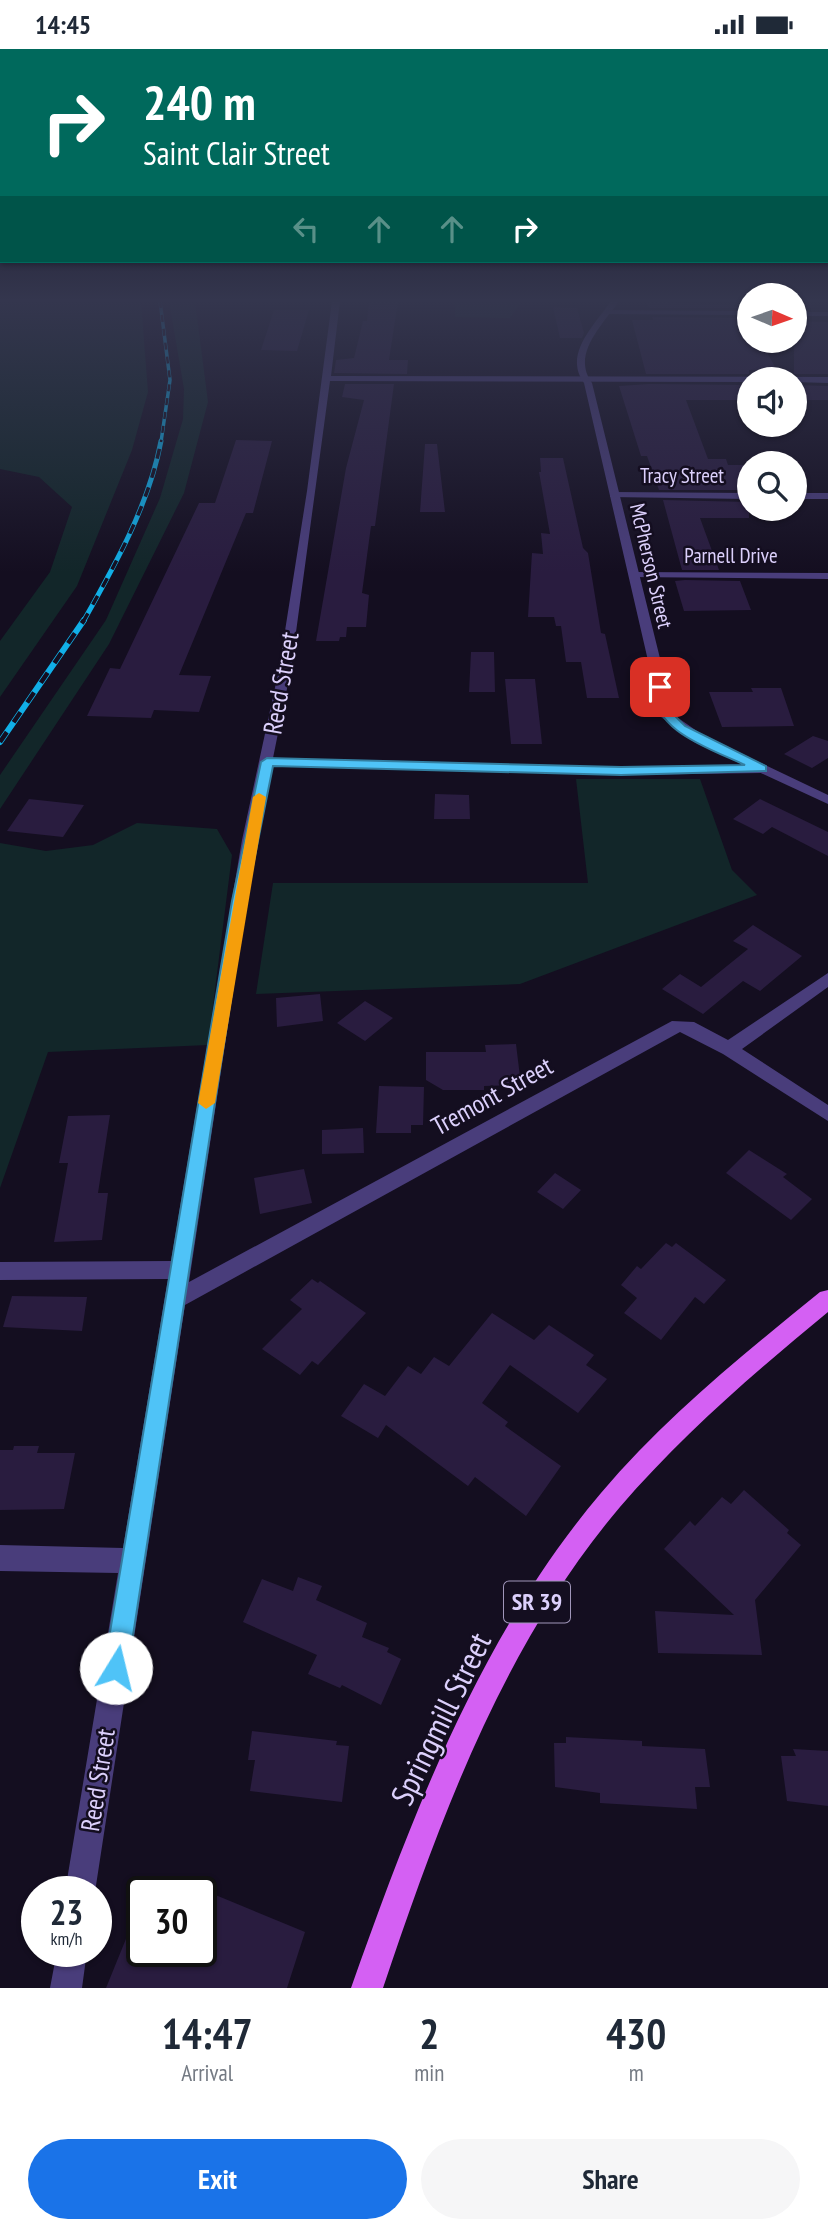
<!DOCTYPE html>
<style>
body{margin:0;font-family:"PT Sans Narrow",sans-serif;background:#f6f6f7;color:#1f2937;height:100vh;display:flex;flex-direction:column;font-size:26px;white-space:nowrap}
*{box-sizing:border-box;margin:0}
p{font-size:23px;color:#747a83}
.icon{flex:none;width:38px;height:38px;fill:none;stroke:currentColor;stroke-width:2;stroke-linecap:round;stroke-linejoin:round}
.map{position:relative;height:1939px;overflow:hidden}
.panel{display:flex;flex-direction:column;background:#fff;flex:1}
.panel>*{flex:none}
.guide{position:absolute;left:0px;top:0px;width:830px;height:214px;box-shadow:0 2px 5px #0004;background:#00695c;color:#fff;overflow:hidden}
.needle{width:46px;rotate:92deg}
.controls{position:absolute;left:737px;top:234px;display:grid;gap:14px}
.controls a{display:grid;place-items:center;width:70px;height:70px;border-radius:50%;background:#fff;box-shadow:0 2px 5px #0004;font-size:35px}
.speed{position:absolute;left:21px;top:1827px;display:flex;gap:14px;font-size:35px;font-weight:700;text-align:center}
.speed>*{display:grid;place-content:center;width:91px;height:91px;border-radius:50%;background:#fff;box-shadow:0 2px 5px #0004;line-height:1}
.speed small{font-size:18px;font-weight:400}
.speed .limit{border:4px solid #111;border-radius:10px;background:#fff;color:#111}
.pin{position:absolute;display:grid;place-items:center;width:60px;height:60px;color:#fff;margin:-30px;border-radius:14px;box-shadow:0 4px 10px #0006}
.me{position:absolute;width:77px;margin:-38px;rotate:9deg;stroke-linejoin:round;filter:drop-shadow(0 0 5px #0008)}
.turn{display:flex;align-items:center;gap:24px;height:147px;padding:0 28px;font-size:32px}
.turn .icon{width:91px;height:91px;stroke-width:2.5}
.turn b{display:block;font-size:49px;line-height:60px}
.lanes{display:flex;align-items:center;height:66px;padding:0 28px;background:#0003;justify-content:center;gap:35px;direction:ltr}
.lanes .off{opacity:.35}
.eta{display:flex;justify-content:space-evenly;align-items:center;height:119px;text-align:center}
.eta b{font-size:42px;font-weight:800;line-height:49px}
.action{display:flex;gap:14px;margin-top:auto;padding:14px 28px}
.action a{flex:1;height:80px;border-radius:42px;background:#1a73e8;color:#fff;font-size:28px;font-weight:800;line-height:80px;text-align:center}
.action a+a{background:#f6f6f7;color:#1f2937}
.status{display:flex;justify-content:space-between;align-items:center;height:49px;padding:0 35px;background:#fff;direction:ltr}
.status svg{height:19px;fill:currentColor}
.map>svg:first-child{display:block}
.green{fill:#122629}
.building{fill:#291c3f}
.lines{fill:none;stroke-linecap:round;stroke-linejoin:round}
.minor{fill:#493d7b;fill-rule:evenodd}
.tertiary{fill:#493d7b;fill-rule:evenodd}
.primary{fill:#d460f3;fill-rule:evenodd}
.rail-far2-casing{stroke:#11afe7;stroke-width:3.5}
.rail-far1-casing{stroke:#11afe7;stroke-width:5}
.rail-casing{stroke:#11afe7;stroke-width:6}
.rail-far2{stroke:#140e20;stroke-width:2.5;stroke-dasharray:7;stroke-linecap:butt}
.rail-far1{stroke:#140e20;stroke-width:3.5;stroke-dasharray:10;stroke-linecap:butt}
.rail{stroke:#140e20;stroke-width:4.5;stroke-dasharray:12;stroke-linecap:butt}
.route{fill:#4fc3f7;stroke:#337fa1;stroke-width:2}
.slow{fill:#f59e0b}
.labels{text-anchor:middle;stroke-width:5;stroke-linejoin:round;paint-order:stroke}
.far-street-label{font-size:21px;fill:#dcd0fc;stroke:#140e20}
.shield{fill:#140e20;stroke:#a096ba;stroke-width:2}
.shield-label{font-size:24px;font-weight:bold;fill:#dcd0fc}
.street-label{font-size:26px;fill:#dcd0fc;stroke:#140e20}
.near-street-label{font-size:32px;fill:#dcd0fc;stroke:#140e20}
</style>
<div class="status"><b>14:45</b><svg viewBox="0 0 49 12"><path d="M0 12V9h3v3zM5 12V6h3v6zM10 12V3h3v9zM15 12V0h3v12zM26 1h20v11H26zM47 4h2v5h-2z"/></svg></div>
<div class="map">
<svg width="828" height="1939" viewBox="0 0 828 1939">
<rect width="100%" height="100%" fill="#140e20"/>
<path class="green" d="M0 252H141L148 343 132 401 77 537 0 648V592L50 523 72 458 39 428 0 420Z
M169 252H195L208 353 184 444 109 595 0 760V726L106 571 160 449 183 370 184 340Z
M455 252H607L521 253 510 269 455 268Z
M576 730H700L732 821 757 846 520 935 256 945 273 834H588Z
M137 774 217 780 232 806 208 996 48 1003 0 1139V794L46 802 93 796Z"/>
<path class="building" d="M369 252H398L389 311H408L407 325 334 324 336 311 354 309 363 272H367Z
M646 252 742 257 744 259H649Z
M553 258 577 259 584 284 582 289H560Z
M274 261H309L297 302 261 301Z
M652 268 749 269V292H761L776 320 749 321V325H646L632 271H653Z
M794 272 828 273V325H794Z
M345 335H394L375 477H371L362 544 369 546 366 578H347L346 588H340L339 592H316L346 419 364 351 342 348Z
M649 335 749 336V351H686L708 410H726L728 416H749V441H659L647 407H641L619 337Z
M794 336 828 337V351H794Z
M236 391 272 392 253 464H246L179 626 211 627 199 663 154 661 151 669 87 667 110 619 120 620 199 454H215Z
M425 395H437L445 463H420Z
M540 409H563L583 499 588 504 601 584 605 585 619 649H587L581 613H566L561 577H556L554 568H528L532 504 543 505 541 484 550 485 539 423H541Z
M663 451 749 453V469H700L719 521H682Z
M685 531 740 532 751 561 684 562 675 532Z
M471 603H494L495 643H469Z
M505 630H535L542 695H511Z
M751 639H781L794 677 722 678 709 643H753Z
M813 687 828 692V709L812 719 784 705Z
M435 745 469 746 470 770H434Z
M29 750 84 756 63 788 7 782Z
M760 750 828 783V807L772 778 763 785 733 770Z
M753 876 802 907 760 942 743 932 703 965 662 940 680 925 701 938 748 900 733 892Z
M320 945 323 972 277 978 276 949Z
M365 952 393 969 365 992 337 974Z
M516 995 521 1036 484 1037V1041H443L426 1031V1003H486L485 996Z
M379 1037 424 1038 423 1076H411V1084H376Z
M110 1066 98 1144H108L102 1191 54 1193 68 1114H59L68 1067Z
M363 1079 364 1104 322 1105V1081Z
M749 1101 787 1125 783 1128 812 1150 791 1171 726 1124Z
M304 1120 312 1154 260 1165 254 1129Z
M555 1124 581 1141 563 1160 537 1143Z
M666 1194 672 1198 676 1194 726 1231 704 1255 695 1248 661 1291 624 1264 637 1249 621 1236 637 1217 641 1220Z
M312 1230 318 1234 320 1232 366 1264 318 1316 312 1312 300 1326 262 1300 302 1260 290 1251Z
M12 1247 87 1248 82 1282 3 1278Z
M492 1264 534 1291 549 1276 594 1306 586 1316 607 1330 578 1364 510 1316 482 1354 508 1373 505 1377 561 1417 526 1467 475 1428 468 1437 386 1376 378 1389 341 1367 364 1335 385 1347 408 1317 421 1325 434 1308 449 1317Z
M14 1397H39L37 1404H75L64 1460 0 1461V1401H13Z
M744 1441 789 1481 787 1484 801 1496 755 1551 762 1606 658 1604 655 1562 734 1566 664 1500 690 1472 695 1477 722 1448 731 1455Z
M298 1528 322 1537 316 1551 367 1574 362 1588 389 1599 387 1603 401 1610 381 1656 342 1636 340 1639 308 1625 317 1606 243 1573 262 1530 293 1542Z
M252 1682 337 1692 336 1696 349 1697 342 1753 250 1742 255 1711H248Z
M566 1688 642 1692V1697L705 1700 710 1738H695L697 1760 600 1754V1744L555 1738 554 1694H566Z
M793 1700 828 1702V1757L787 1752 781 1707H796Z
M201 1840 305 1883 287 1939H106L141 1853 142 1902H201Z"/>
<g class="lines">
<path class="minor" d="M332 252H340L331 327 828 328V334L794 333V331H749V333L330 332 291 620 273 709 621 718 762 716 769 720 762 724 621 726 271 717 256 791 189 1233 672 972 694 973 728 991 828 924V938L742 1000 828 1056V1072L723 1005 680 983 185 1256 95 1843H65L118 1524 0 1522V1496L123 1499 168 1230 0 1231V1213L171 1212 242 791 279 620 307 442Z
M607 261 749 262V266L604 265Z
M794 263H828V267H794Z
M614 443 749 444V450L610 448V444Z
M794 444H828V450H794Z
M633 523 828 524V530L629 528V524Z
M57 1902H87L82 1939H50Z"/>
<path class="tertiary" d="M611 252H619C602 277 571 305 592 334L674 666 704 687 828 746V755L694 693 661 668 584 334C563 305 594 277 611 252Z"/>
<path class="primary" d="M828 1241V1263C755 1323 682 1386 620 1458 503 1596 440 1770 383 1939H351C413 1764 480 1587 601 1444 665 1368 744 1305 820 1243Z"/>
<g class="rail-far2-casing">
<path id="rail-far2" d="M160 252 170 331 161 393"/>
</g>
<g class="rail-far1-casing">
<path id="rail-far1" d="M83 573C115 516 149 456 161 392"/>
</g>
<g class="rail-casing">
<path id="rail" d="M0 693 84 571"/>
</g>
<use href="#rail-far2" class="rail-far2"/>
<use href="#rail-far1" class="rail-far1"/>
<use href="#rail" class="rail"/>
</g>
<linearGradient id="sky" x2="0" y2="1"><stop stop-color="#0b0812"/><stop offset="0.48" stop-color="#34364e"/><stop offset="1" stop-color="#34364e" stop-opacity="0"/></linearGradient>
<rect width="828" height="524" fill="url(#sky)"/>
<path class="route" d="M656 636H664L674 666 685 677 766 717V722L621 726 273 717 246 852 128 1619 125 1627 116 1631 108 1627 104 1619 232 852 261 713 267 709 621 718 745 716C714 701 647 681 656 636Z"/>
<path class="slow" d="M259 744 266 748 215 1054 206 1060 198 1054 253 748Z"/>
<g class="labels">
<g class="far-street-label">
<text x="682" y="434">Tracy Street</text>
<text x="731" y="514">Parnell Drive</text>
<text transform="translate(651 517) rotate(77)" y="7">McPherson Street</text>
</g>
<rect class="shield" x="504" y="1532.5" width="66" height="41" rx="5"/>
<g class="shield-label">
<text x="537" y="1561">SR 39</text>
</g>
<g class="street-label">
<text transform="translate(281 634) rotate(-80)" y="9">Reed Street</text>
<text transform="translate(492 1047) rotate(-29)" y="9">Tremont Street</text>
<text transform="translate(98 1731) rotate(-81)" y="9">Reed Street</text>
</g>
<g class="near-street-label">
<text transform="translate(441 1670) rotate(-64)" y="11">Springmill Street</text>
</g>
</g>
</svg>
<div class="controls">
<a><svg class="needle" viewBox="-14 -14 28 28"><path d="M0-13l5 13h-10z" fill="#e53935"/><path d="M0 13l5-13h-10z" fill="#747a83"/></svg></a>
<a><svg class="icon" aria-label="sound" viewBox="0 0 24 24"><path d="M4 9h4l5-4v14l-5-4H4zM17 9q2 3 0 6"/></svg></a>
<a><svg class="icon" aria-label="search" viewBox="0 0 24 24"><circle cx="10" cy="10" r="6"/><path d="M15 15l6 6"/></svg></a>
</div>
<div class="speed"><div>23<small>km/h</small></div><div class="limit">30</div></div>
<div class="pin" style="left:660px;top:638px;background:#d93025"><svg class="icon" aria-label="arrive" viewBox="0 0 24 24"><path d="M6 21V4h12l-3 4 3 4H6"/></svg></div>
<svg class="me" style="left:116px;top:1619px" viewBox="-20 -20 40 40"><circle r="19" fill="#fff"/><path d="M0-13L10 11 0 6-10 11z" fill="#4fc3f7"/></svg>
<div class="guide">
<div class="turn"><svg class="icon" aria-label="right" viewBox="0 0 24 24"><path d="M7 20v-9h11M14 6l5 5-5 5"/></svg><div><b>240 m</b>Saint Clair Street</div></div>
<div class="lanes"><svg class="icon off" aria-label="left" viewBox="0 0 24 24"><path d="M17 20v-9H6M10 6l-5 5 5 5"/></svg><svg class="icon off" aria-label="ahead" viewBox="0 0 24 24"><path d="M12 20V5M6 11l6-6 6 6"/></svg><svg class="icon off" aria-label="ahead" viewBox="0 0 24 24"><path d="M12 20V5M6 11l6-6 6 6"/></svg><svg class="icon" aria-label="right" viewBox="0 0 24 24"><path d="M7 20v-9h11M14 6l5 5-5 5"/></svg></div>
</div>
</div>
<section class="panel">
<div class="eta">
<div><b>14:47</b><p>Arrival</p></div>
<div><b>2</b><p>min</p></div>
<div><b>430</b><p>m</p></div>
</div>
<div class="action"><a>Exit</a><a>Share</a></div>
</section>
